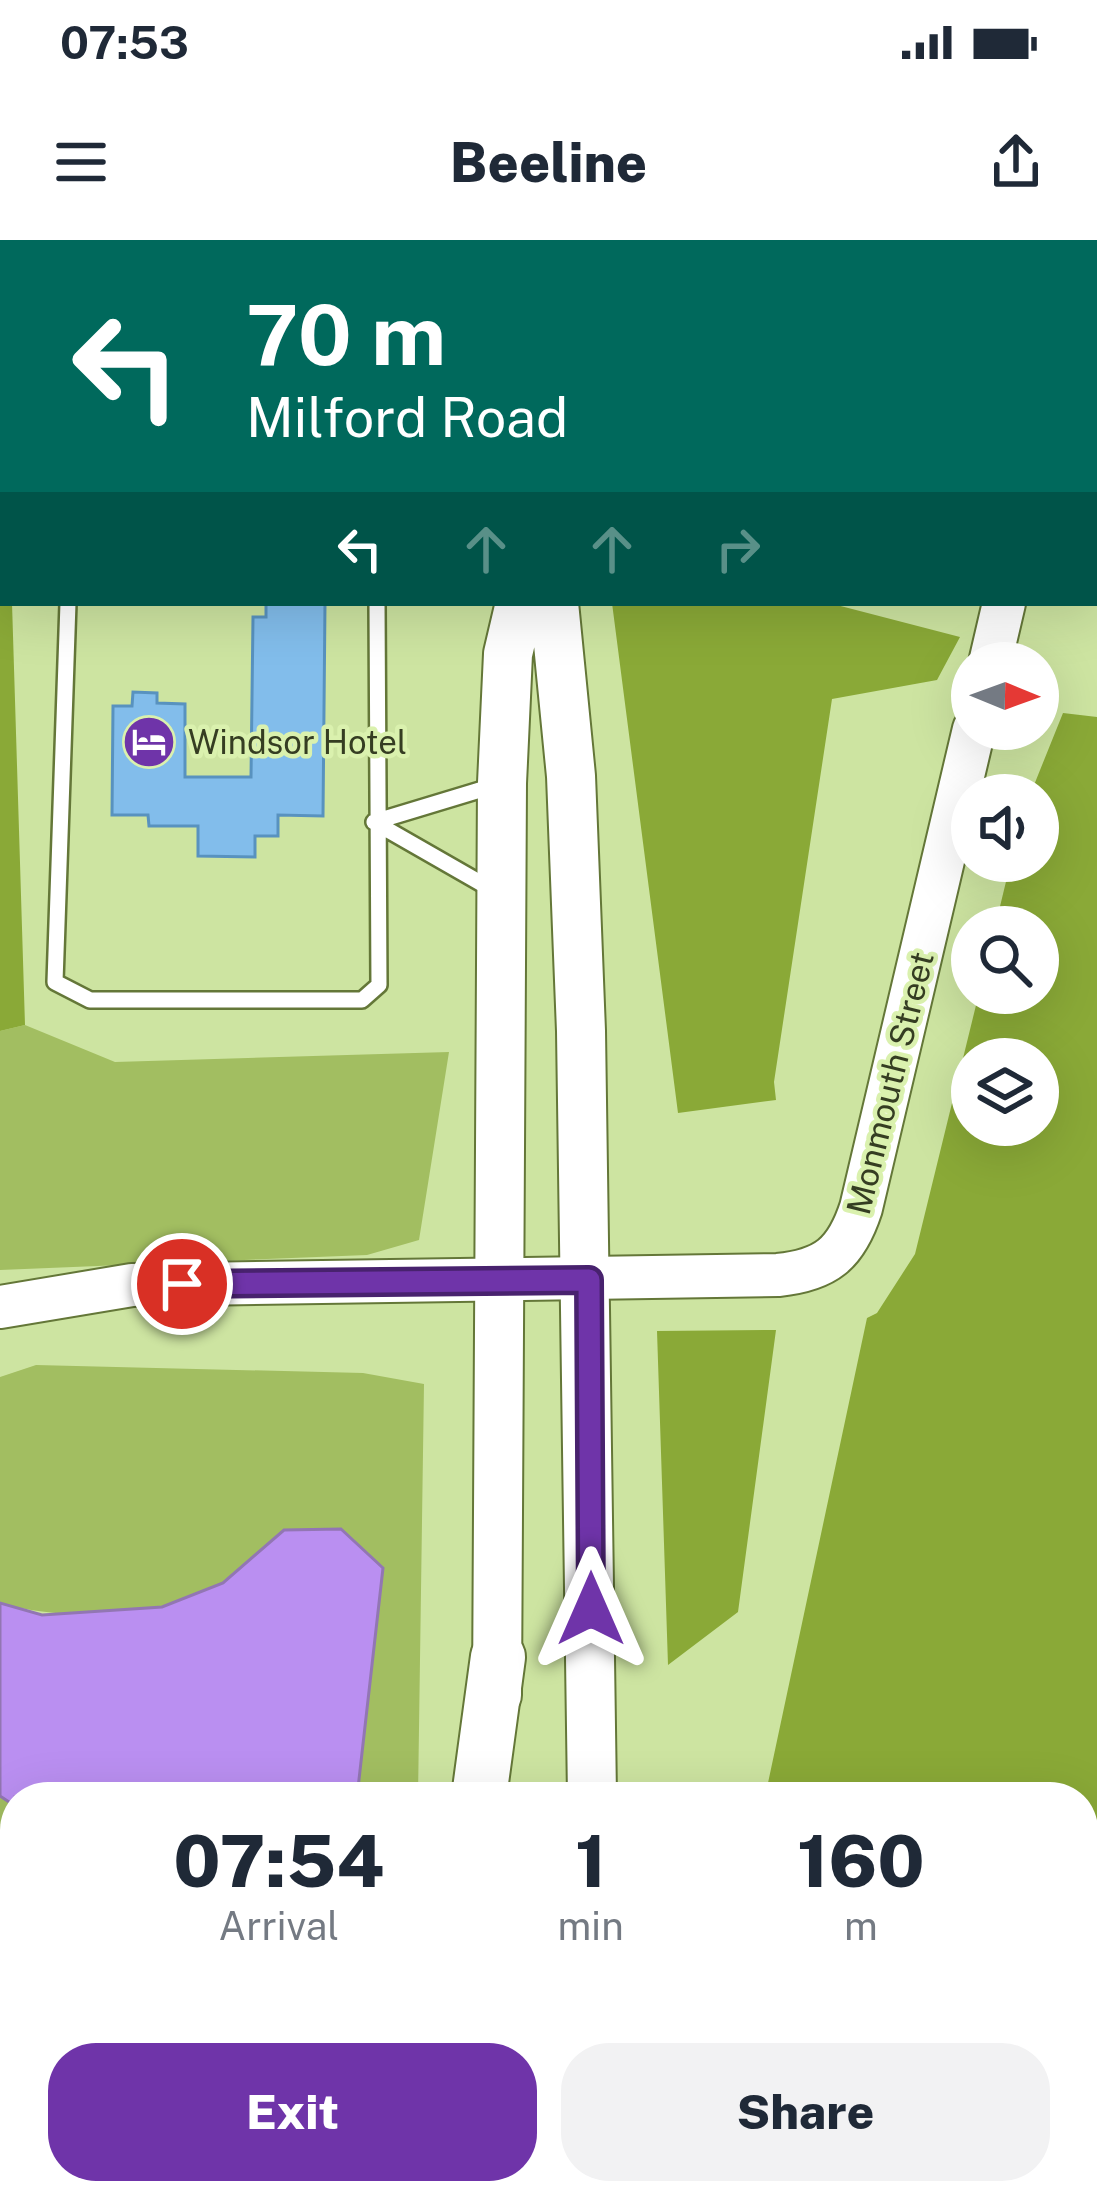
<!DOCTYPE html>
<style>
body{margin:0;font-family:"Public Sans",sans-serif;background:#f2f2f3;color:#1f2937;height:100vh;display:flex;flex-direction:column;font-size:45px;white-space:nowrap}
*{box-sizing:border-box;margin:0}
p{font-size:39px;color:#747a83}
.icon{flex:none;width:66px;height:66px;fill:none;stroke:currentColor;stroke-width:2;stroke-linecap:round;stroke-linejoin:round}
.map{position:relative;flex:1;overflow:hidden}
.panel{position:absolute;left:0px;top:1542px;width:1098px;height:423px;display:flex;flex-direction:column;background:#fff;border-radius:48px 48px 0 0;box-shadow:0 12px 48px #0002}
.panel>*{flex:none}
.hud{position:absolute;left:0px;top:0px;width:1098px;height:366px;box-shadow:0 12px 48px #0002;background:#00695c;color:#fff;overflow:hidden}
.needle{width:78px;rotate:91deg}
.controls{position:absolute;left:951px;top:402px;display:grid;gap:24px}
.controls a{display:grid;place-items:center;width:108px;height:108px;border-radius:50%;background:#fff;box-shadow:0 12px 48px #0002;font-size:60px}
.pin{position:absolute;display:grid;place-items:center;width:102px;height:102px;color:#fff;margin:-51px;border:6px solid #fff;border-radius:50%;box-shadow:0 3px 12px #0007}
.me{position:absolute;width:132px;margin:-66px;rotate:0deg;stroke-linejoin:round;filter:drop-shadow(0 0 9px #0008)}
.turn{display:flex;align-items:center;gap:42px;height:252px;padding:0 48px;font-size:54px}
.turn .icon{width:156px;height:156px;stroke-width:2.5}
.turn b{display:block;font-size:84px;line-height:102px}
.lanes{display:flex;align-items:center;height:114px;padding:0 48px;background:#0003;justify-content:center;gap:60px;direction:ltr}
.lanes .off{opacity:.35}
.eta{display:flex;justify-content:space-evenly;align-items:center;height:204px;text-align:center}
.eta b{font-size:72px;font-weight:800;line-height:84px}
.cta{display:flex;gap:24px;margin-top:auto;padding:24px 48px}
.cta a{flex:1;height:138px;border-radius:48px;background:#6f34a9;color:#fff;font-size:48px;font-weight:800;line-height:138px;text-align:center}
.cta a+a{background:#f2f2f3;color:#1f2937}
.status{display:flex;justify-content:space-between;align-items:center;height:84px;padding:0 60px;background:#fff;direction:ltr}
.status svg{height:33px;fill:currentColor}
header{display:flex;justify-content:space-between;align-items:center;height:156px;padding:0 48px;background:#fff;font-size:54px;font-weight:800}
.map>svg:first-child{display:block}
.green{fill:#a2be61}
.forest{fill:#8aa937;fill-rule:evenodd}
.water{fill:#ba8ff1;stroke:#9276b3;stroke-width:3}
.building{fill:#82bdeb;stroke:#5892bf;stroke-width:3}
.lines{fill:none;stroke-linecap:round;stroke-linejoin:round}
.lane-casing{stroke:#647738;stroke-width:20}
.street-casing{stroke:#647738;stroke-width:34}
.secondary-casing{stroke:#647738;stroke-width:46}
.primary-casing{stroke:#647738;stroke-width:52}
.highway-casing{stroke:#647738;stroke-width:58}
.lane{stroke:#fff;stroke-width:15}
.street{stroke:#fff;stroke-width:30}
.secondary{stroke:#fff;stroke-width:42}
.primary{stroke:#fff;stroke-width:48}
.highway{stroke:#fff;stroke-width:54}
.route-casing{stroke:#48226e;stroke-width:30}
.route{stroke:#6f34a9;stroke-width:21}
.labels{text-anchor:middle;stroke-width:9;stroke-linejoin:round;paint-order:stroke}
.poi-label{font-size:33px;fill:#353d22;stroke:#daf1ae;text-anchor:start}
.street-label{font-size:33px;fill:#353d22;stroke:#daf1ae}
</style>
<div class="status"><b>07:53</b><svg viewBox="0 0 49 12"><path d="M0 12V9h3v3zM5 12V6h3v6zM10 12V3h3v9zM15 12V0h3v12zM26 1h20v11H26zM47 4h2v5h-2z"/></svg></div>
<header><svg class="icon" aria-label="menu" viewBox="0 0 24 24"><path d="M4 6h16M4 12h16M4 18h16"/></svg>Beeline<svg class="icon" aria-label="share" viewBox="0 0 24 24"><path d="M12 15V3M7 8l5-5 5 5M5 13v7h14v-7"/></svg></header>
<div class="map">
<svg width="1097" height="1963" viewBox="0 0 1097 1963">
<rect width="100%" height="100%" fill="#cde4a1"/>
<path class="green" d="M25 785 115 822 449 812 419 1000 367 1015 0 1030V791Z
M36 1125 363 1133 424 1144 418 1557H357L383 1329 284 1290C264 1308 243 1333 220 1345 156 1378 68 1382 0 1363V1137Z
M0 1557 15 1566V1833L0 1823Z
M168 1950H412L406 1963H177Z"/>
<path class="forest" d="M0 228 3 363H12L25 785 0 791Z
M612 363H829L960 397 937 440 832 459 774 842 776 860 678 873Z
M1063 473 1097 477V1963H678L681 1950H1083V1557H765L867 1078 877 1073 915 1014 979 753H1038V687H995L1011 621H1038V555H1030ZM972 819H1038V885H972Z
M776 1090 738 1372 668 1425 657 1091Z"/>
<path class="water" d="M341 1289 383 1328 357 1557H15V1566L0 1556V1363L42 1375 162 1367 223 1343 284 1290Z
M0 1823 15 1833V1950H168L176 1963H0Z"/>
<path class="building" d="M266 363H325L323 576 278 575V596H255V617L198 616V586H149L148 575H112L113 466H132L133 452 157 453V463L185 464V537H251L253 377H266Z"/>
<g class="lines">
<g class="lane-casing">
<path id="lane" d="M51 3 52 0
M381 3V0
M68 363 55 742 90 760H362L379 745 377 363
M374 582 491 649
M374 582 493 546"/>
</g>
<g class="street-casing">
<path id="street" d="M794 0 831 3"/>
</g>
<g class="secondary-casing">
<path id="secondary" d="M1088 3 1089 0
M990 423 1004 363
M0 1067 132 1045 778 1035C826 1030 846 1014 861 968L974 489"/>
</g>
<g class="primary-casing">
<path id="primary" d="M540 0V3
M554 363 571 536 581 791 592 1557
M497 1455 502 543 508 414 520 363
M482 1963V1950
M582 1963 583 1950"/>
</g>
<g class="highway-casing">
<path id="highway" d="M479 1557 498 1417
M442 1963 446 1950"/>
</g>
<use href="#lane" class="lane"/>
<use href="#street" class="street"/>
<use href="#secondary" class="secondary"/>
<use href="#primary" class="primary"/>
<use href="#highway" class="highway"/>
</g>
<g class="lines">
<g class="route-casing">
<path id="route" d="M182 1044 589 1040 591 1369"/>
</g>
<use href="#route" class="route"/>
</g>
<defs>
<g id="hotel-disc" transform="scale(2.7)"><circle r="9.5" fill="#6f34a9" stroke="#daf1ae"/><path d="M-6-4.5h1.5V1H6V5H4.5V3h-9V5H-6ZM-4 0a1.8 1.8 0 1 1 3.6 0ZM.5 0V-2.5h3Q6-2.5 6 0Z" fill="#fff"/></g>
</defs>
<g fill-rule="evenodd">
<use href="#hotel-disc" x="149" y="502"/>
</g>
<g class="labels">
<g class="poi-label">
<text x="188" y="514">Windsor Hotel</text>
</g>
<g class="street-label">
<text transform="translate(890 843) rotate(-76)" y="12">Monmouth Street</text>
</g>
</g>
</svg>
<div class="controls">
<a><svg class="needle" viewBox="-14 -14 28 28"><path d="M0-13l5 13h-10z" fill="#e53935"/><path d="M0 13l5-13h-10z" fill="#747a83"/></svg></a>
<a><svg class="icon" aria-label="sound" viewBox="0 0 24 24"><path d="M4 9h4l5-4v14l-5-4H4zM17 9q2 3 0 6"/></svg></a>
<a><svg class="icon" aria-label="search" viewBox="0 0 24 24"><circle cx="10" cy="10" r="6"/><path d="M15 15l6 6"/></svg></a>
<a><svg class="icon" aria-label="layers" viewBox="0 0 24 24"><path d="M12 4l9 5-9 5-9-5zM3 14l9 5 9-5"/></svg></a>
</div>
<div class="pin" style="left:182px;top:1044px;background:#d93025"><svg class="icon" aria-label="arrive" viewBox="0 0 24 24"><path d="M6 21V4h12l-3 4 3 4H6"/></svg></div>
<svg class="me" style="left:591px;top:1369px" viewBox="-20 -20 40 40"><path d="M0-17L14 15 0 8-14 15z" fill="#6f34a9" stroke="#fff" stroke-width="4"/></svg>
<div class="hud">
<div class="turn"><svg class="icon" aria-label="left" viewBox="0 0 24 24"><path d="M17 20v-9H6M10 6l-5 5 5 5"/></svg><div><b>70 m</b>Milford Road</div></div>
<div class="lanes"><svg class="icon" aria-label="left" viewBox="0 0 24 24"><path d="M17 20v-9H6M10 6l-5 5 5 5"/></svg><svg class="icon off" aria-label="ahead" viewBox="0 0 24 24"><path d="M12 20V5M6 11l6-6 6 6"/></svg><svg class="icon off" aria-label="ahead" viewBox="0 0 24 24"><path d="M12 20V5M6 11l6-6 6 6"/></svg><svg class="icon off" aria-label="right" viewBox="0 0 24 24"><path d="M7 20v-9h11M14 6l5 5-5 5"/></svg></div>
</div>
<section class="panel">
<div class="eta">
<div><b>07:54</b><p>Arrival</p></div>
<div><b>1</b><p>min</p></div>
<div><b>160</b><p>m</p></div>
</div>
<div class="cta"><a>Exit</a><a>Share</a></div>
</section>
</div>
